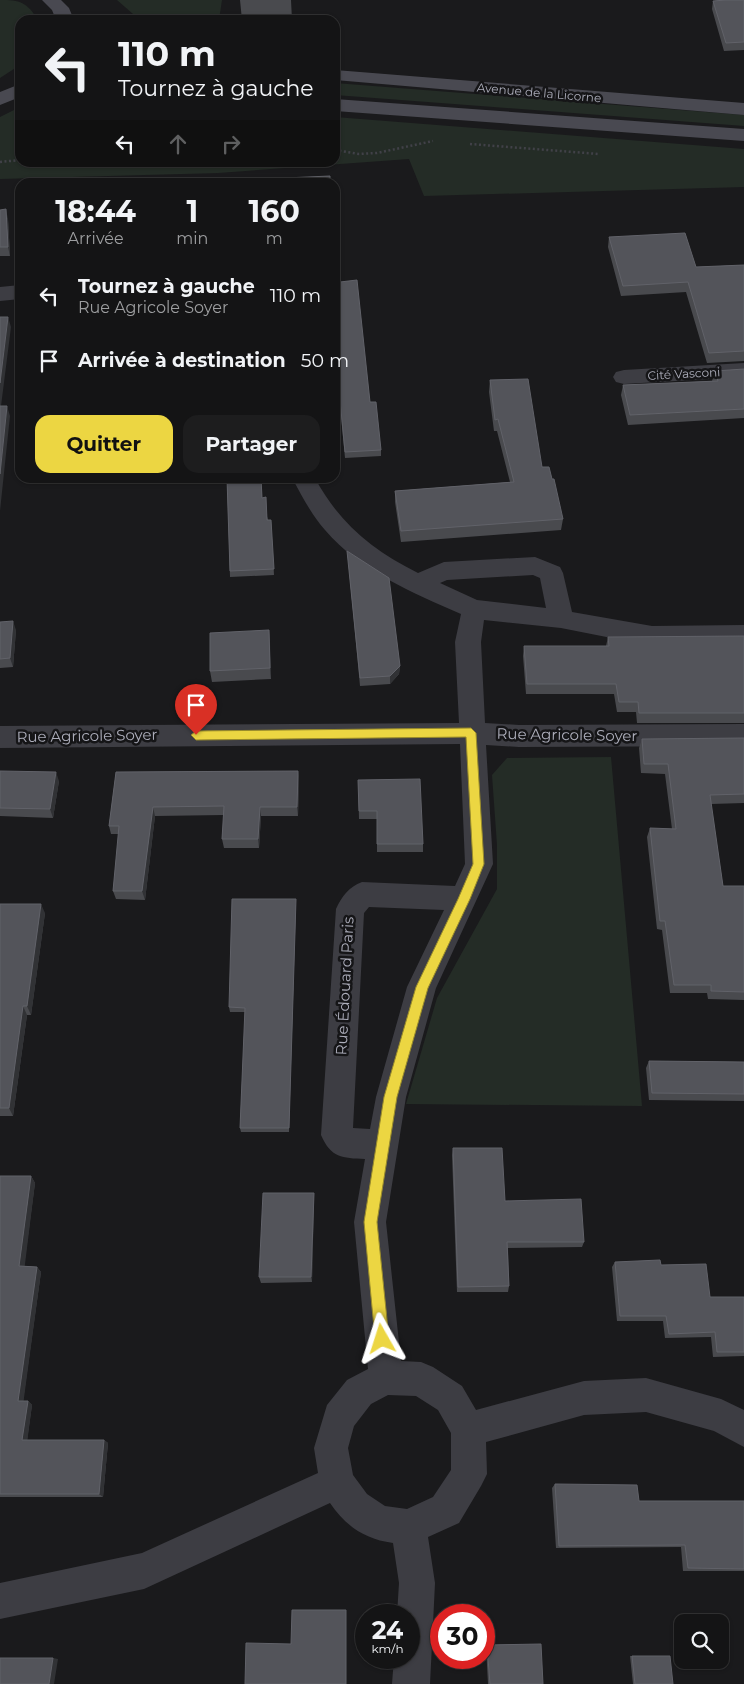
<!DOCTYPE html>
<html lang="fr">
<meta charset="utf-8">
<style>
body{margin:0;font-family:Montserrat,sans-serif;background:#1d1d1e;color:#f1f3f6;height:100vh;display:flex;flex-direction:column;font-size:19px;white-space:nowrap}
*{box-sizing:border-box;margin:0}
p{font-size:16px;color:#9d9ea0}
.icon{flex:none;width:28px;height:28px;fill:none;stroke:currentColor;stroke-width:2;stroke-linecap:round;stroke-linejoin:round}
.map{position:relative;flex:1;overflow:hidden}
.sheet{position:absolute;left:15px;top:178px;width:325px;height:305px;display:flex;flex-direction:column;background:#141415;border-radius:15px;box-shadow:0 1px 4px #0004,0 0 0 1px #333334}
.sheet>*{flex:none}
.banner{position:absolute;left:15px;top:15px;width:325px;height:152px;border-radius:15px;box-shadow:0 1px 4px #0004,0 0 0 1px #333334;background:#141415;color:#f1f3f6;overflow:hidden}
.controls{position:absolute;left:674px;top:1614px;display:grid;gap:10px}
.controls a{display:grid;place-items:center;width:55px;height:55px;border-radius:10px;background:#141415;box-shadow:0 1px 4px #0004,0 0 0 1px #333334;font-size:25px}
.speed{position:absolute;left:355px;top:1604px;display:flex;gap:10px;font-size:25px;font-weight:700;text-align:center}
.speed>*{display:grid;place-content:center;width:65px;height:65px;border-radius:50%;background:#141415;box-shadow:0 1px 4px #0004,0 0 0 1px #333334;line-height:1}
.speed small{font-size:12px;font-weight:400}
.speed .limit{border:8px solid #d22;background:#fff;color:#111}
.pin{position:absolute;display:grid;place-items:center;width:42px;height:42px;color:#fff;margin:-51px -21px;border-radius:50% 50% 50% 0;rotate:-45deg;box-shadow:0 0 5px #0007}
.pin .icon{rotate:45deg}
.me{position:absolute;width:55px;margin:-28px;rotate:354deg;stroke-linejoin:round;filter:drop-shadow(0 0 4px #0008)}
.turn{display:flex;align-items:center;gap:18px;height:105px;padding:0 20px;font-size:22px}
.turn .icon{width:65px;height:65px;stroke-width:2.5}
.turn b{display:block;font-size:35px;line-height:42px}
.lanes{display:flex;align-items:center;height:48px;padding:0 20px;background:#0003;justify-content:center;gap:25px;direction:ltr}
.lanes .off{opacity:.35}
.eta{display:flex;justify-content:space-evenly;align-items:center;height:85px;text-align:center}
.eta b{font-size:30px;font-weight:700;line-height:35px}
.primary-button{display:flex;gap:10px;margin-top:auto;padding:10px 20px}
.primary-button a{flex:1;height:58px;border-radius:15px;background:#ecd642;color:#111;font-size:20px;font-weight:700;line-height:58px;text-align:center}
.primary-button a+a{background:#1d1d1e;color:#f1f3f6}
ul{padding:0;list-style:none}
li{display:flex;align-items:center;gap:15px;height:65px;padding:0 20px}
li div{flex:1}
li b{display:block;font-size:19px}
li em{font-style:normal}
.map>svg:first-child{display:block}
.green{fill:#242c26}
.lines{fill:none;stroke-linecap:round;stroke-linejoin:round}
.path{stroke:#414148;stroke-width:2.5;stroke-dasharray:2 2.5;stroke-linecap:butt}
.street{fill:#3d3d43;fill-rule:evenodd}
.secondary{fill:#494951;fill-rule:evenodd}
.wall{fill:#494a4e}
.shaded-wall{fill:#313235}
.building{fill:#53545a;stroke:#616269}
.route{fill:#ecd642;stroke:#998b2b}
.labels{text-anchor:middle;stroke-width:5;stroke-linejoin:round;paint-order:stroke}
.far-street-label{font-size:12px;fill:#adaebb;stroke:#151517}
.street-label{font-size:15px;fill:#adaebb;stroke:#151517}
</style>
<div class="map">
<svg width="744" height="1684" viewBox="0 0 744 1684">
<rect width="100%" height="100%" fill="#1a1a1c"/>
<path class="green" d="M0 0C20 0 27 2 38 20H20V65L0 78Z
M117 0H222L219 20H149L133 14Z
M335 83 744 115V126L335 95Z
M20 107V162H335V117L744 149V187L424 196 409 159 218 173 0 179V117Z
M611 757 642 1106 406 1104 437 998 497 889V845L492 775 507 758Z"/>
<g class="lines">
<path class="path" d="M470 144 599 154
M335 150 359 154 377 153 433 141
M0 162 20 160
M155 162H224"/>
<path class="street" d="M20 285V299L0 301V287Z
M744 363V377L624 384 616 382 613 377 616 372 624 370Z
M292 478H315C339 523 372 550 418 573L444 562 535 557 560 567 563 573 572 612 652 626 744 625V645L652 646 561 628 484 620 481 642 485 723 519 725 744 724V746L519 747 486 745 493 864 436 988 406 1097 386 1222 401 1361 421 1362 433 1367 462 1386 476 1410 584 1381 646 1378 721 1399 744 1410V1447L714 1431 646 1412 584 1415 486 1442 487 1474 481 1486 459 1523 428 1537 435 1583 430 1684H392L394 1658H409V1615H397L399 1583 393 1543C364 1539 346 1526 330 1503L144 1589 0 1619V1583L142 1553 318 1473 314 1448 327 1405 347 1380 368 1369 354 1222 365 1159C342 1158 331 1158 321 1135L336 909C342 896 349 887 362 882L455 886 465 864 460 744 0 748V726L459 723 455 642 461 614C413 593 360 571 325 530 311 514 302 496 292 478ZM533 575 540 578 546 608 477 600 440 583 447 580ZM369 907 444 910 407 987 376 1097 370 1129 353 1128 364 913ZM388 1395 416 1396 438 1410 451 1433V1470L433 1497 407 1509 385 1506 367 1494 353 1475 348 1448 354 1426 371 1404Z"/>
<path class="secondary" d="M42 0H61L69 8 74 20H56L52 10Z
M335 70 744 103V115L335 80Z
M20 84V97L0 105V92Z
M335 99 744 129V141L335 111Z"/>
</g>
<path class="wall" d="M240 0H291L292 20H242Z
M719 0H744V50L724 51 712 9 713 1Z
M0 210 8 219 10 256H0Z
M335 229 340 282 370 402 381 450V456L345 458 336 365H335Z
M609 237 696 267 744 265V361L707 363 686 292 621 296 608 247Z
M744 369V418L628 425 621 395 623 385 712 381 715 371Z
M490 380 542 467 563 519 561 530 401 542 395 502V491L510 482 497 431H494L489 392Z
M221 478H261L262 498 268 520H271L274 575 230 577 227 483H222Z
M347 551 400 666 399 674 390 684 360 686 348 559Z
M0 622 16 630 13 667 0 668Z
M269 630 271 679 212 682 210 671Z
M744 636V723H637L636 712H617L614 694H526L523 656 524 646H606L608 637Z
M744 738V803L711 804 723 886H744V1000L708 999 707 993H670L662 930 657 929 647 837 650 828 672 829 665 774 641 773 639 748 642 739Z
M0 771 59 781 53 818 0 816Z
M298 771 299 780 298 816H261L259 848H224L222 839 224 815 155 816 145 900 116 899 113 891 119 834H111L109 826 116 772Z
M358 780 423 844V852H377V819H359Z
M0 904 45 913 31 1015H27L13 1116H0Z
M296 904 289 1132H241L240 1128 245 1012H230L229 1007Z
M649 1061 744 1062V1101L649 1100 646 1068Z
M453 1148 505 1201 584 1242 582 1247 508 1248 509 1286 508 1292H457L452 1155Z
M0 1176H31L35 1183 24 1266 37 1267 41 1272 23 1401H28L32 1405 27 1440H104L108 1443 103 1497H0Z
M314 1193V1200L312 1282 261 1283 259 1277Z
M615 1262 661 1265 710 1297H744V1356L713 1357 711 1337 665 1338 663 1321H617L612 1267Z
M555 1484 639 1501H744V1571H683L681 1547 556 1548 552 1488Z
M487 1645 543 1684H488L486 1646Z
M630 1656H632L673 1684H633Z"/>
<path class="shaded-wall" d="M6 209 8 219 10 256 8 247Z
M8 317 11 327 0 414V383Z
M7 406 10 416 0 511V474Z
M13 621 16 630 13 667 10 658Z
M269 630 270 641 271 679 270 668Z
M400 666 399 674 390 684V676Z
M298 771 299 780 298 816 297 807Z
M56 772 59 781 53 818 50 809Z
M153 807 155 816 145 900 142 891Z
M260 807 261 816 259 848 258 839Z
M296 899V904L289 1132V1128Z
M41 904 45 913 31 1015 27 1006Z
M23 1006 27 1015 13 1116 9 1108Z
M31 1176 35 1183 24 1272 19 1266Z
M314 1193V1200L312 1282 311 1277Z
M37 1267 41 1272 23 1405 18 1401Z
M28 1401 32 1405 27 1443 22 1440Z
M104 1440 108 1443 103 1497 99 1494Z
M53 1658 58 1659 54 1684H49Z"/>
<path class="building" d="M726 0H744V42L726 43 713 1Z
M330 176V182H285V178Z
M6 209 8 247H0V210Z
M335 229 340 282 357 280 370 402H376L381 450 345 452 336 358H335Z
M685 233 696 267 744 265V351L709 353 688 282 623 286 609 237Z
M0 317H8L0 383Z
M744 369V409L630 415 623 385 718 381 715 371Z
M528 379 542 467H549L552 479H554L563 519 401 531 395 491 514 482 498 419 495 420 490 380Z
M0 406H7L0 474Z
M227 478H261L262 498 266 497 267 520H271L274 569 230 571Z
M347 551 389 578 400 666 390 676 360 678Z
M13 621 10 658 0 659V622Z
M269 630 270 668 210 671V633Z
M744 636V713H639L638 702H619L616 684H527L524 646H609L608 637Z
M744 738V794L710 795 723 886H744V992L711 991V985H674L665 921H660L650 828 676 829 668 764H644L642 739Z
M0 771 56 772 50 809 0 808Z
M298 771 297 807H260L258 839H222L224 806 153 807 142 891H113L119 826H109L116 772Z
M420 779 423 844H377V811H359L358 780Z
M232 899H296L289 1128H240L245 1008 229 1007Z
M0 904H41L27 1006H23L9 1108H0Z
M649 1061 744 1062V1094L652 1093Z
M453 1148H502L505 1201 581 1199 584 1242H507L509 1286 458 1287Z
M0 1176H31L19 1266 37 1267 18 1401H28L22 1440H104L99 1494H0Z
M263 1193H314L311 1277H259Z
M660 1260 661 1265 706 1264 710 1297H744V1352H717L715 1332 669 1334 666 1316H620L615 1262Z
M555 1484 637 1485 639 1501H744V1569L688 1568 685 1545 559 1546Z
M292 1610H346V1684H245L246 1643 291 1644Z
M541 1644 543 1684H490L487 1645Z
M632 1656H670L673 1684H635Z
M0 1658H53L49 1684H0Z"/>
<path class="route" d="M471 728 476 733 484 864 470 899 428 988 397 1097 377 1222 389 1339 387 1344 382 1346 377 1344 375 1339 364 1222 384 1097 416 987 458 899 473 864 466 737 196 740 191 735 196 731Z"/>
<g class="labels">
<g class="far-street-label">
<text transform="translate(539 93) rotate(5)" y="4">Avenue de la Licorne</text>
<text transform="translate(684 374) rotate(-3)" y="4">Cité Vasconi</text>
</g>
<g class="street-label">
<text transform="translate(567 735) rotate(1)" y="5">Rue Agricole Soyer</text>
<text transform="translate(87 736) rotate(-1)" y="5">Rue Agricole Soyer</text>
<text transform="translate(345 986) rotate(-87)" y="5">Rue Édouard Paris</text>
</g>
</g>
</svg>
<div class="controls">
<a><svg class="icon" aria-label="search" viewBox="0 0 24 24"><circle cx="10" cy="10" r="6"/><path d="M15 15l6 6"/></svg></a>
</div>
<div class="speed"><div>24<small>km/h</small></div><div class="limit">30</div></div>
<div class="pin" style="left:196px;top:735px;background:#d93025"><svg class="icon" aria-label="arrive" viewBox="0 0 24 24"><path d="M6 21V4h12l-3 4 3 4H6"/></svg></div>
<svg class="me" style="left:382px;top:1339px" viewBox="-20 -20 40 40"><path d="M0-17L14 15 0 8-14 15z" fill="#ecd642" stroke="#fff" stroke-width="4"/></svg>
<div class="banner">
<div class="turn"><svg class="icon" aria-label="left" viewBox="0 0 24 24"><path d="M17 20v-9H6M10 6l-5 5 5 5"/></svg><div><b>110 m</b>Tournez à gauche</div></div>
<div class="lanes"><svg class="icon" aria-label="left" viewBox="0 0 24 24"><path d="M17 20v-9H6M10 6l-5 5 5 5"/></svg><svg class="icon off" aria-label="ahead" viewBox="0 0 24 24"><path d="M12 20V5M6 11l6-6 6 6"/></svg><svg class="icon off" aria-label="right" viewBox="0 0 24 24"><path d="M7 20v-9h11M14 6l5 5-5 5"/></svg></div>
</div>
<section class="sheet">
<div class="eta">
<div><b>18:44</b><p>Arrivée</p></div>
<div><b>1</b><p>min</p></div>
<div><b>160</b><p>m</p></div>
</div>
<ul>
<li><svg class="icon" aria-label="left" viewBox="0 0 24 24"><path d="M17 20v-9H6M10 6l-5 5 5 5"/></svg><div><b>Tournez à gauche</b><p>Rue Agricole Soyer</p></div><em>110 m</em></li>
<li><svg class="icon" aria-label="arrive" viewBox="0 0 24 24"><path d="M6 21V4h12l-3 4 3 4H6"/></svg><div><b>Arrivée à destination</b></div><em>50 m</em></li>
</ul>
<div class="primary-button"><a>Quitter</a><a>Partager</a></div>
</section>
</div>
